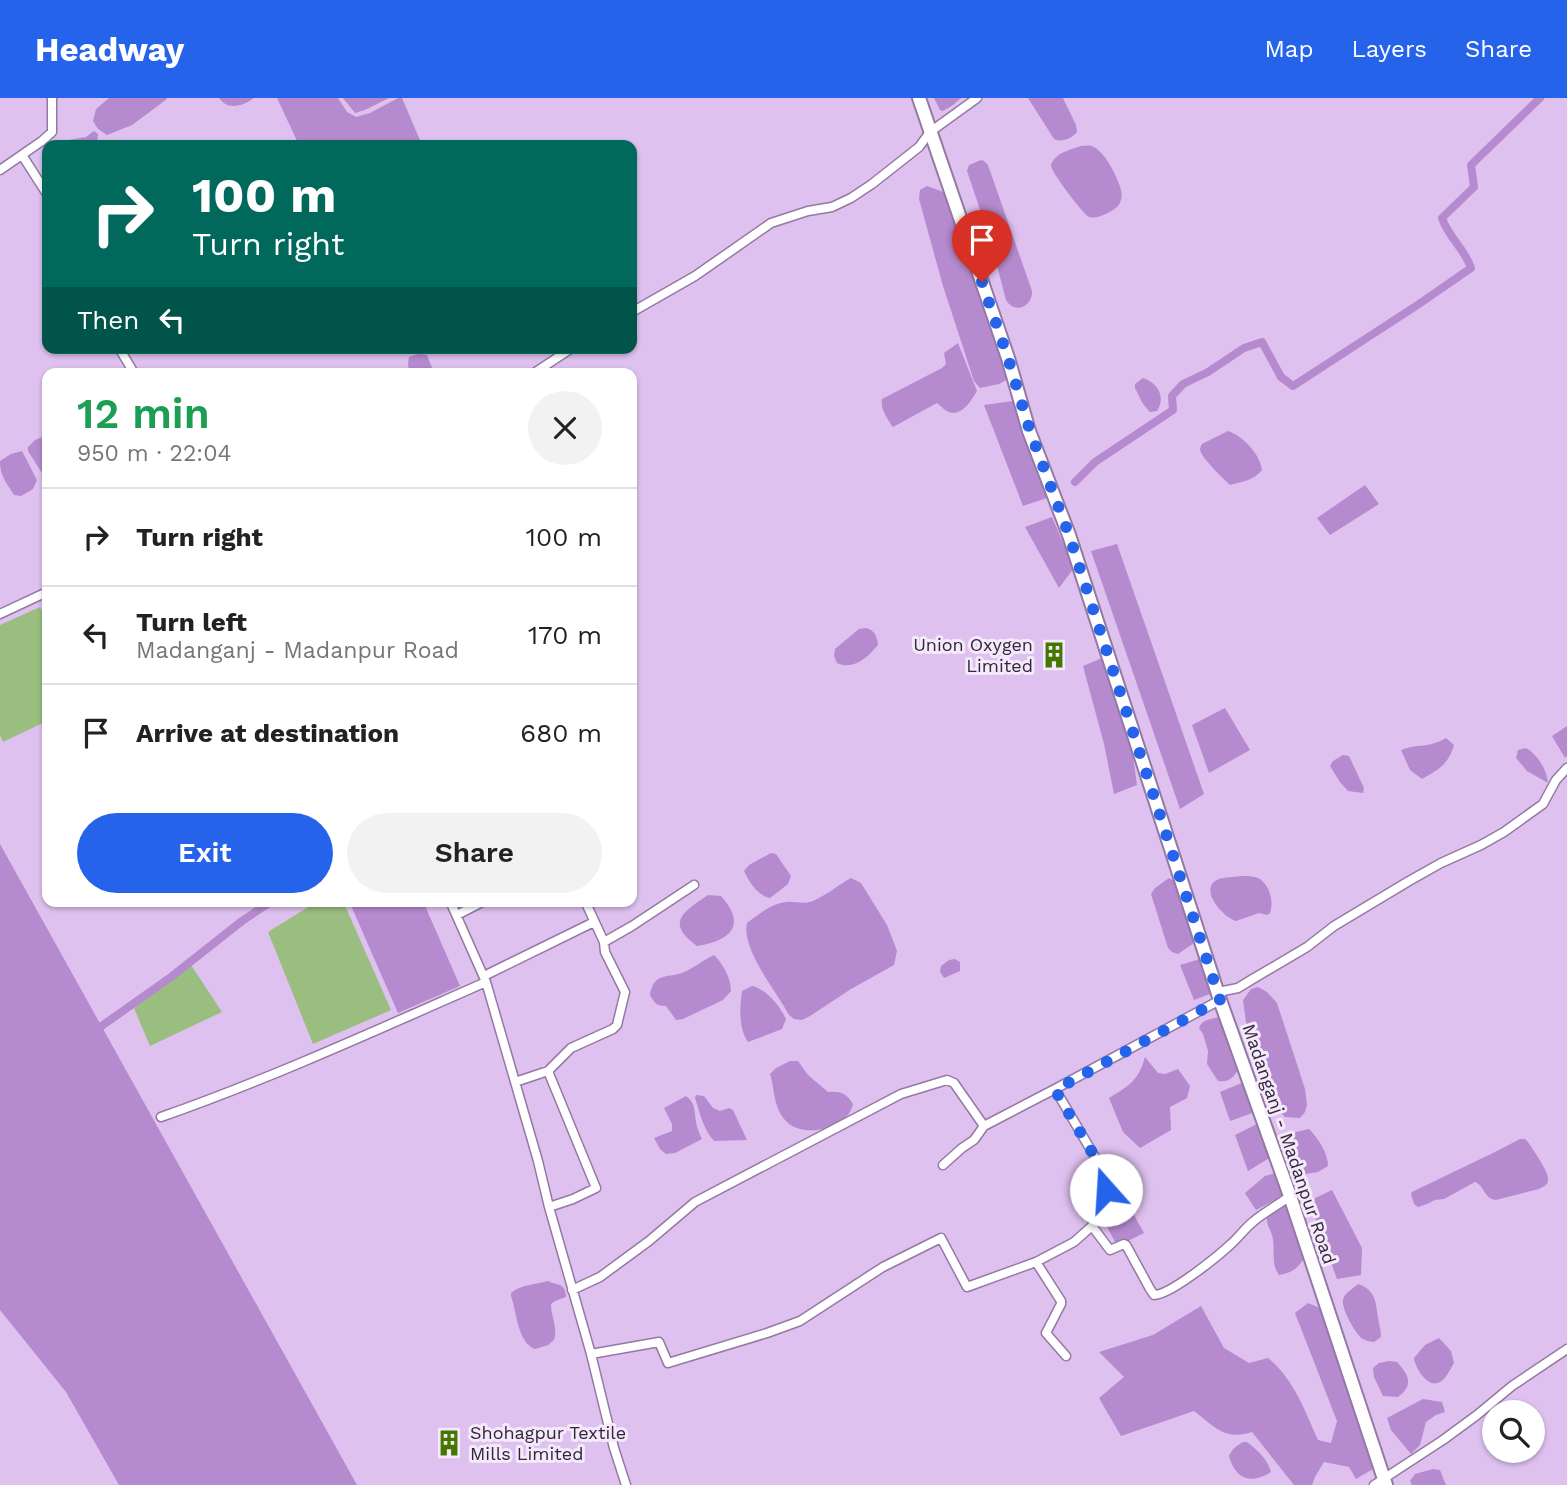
<!DOCTYPE html>
<meta charset="utf-8">
<style>
body{margin:0;font-family:"Work Sans",sans-serif;background:#f2f2f2;color:#222;height:100vh;display:flex;flex-direction:column;font-size:26px;white-space:nowrap}
*{box-sizing:border-box;margin:0}
p{font-size:23px;color:#767676}
.icon{flex:none;width:38px;height:38px;fill:none;stroke:currentColor;stroke-width:2;stroke-linecap:round;stroke-linejoin:round}
.map{position:relative;flex:1;overflow:hidden}
.panel{position:absolute;left:42px;top:270px;width:595px;height:539px;display:flex;flex-direction:column;background:#fff;border-radius:14px;box-shadow:0 2px 5px #0004}
.panel>*{flex:none}
.banner{position:absolute;left:42px;top:42px;width:595px;height:214px;border-radius:14px;box-shadow:0 2px 5px #0004;background:#00695c;color:#fff;overflow:hidden}
.tools{position:absolute;left:1482px;top:1302px;display:grid;gap:14px}
.tools a{display:grid;place-items:center;width:63px;height:63px;border-radius:50%;background:#fff;box-shadow:0 2px 5px #0004;font-size:35px}
.pin{position:absolute;display:grid;place-items:center;width:60px;height:60px;color:#fff;margin:-72px -30px;border-radius:50% 50% 50% 0;rotate:-45deg;box-shadow:0 0 7px #0007}
.pin .icon{rotate:45deg}
.me{position:absolute;width:77px;margin:-38px;rotate:341deg;stroke-linejoin:round;filter:drop-shadow(0 0 5px #0008)}
.turn{display:flex;align-items:center;gap:24px;height:147px;padding:0 35px;font-size:32px}
.turn .icon{width:91px;height:91px;stroke-width:2.5}
.turn b{display:block;font-size:49px;line-height:60px}
.then{display:flex;align-items:center;height:66px;padding:0 35px;background:#0003;gap:14px;font-size:26px}
.round{display:grid;place-items:center;flex:none;width:74px;height:74px;border-radius:37px;background:#f2f2f2}
.overview{display:flex;align-items:center;justify-content:space-between;height:119px;padding:0 35px}
h1{font-size:42px;font-weight:600;line-height:52px;color:#1e9e55}
.primary-button{display:flex;gap:14px;margin-top:auto;padding:14px 35px}
.primary-button a{flex:1;height:80px;border-radius:42px;background:#2563eb;color:#fff;font-size:28px;font-weight:600;line-height:80px;text-align:center}
.primary-button a+a{background:#f2f2f2;color:#222}
ul{padding:0;list-style:none}
li{display:flex;align-items:center;gap:21px;height:98px;padding:0 35px;border-top:2px solid #e0e0e0}
li div{flex:1}
li b{display:block;font-size:26px}
li em{font-style:normal}
header{display:flex;align-items:center;gap:42px;box-sizing:border-box;height:98px;padding:0 35px;background:#2563eb;color:#fff}
header strong{font-size:33px}
nav{display:flex;gap:38px;margin-inline-start:auto;font-size:24px}
.map>svg:first-child{display:block}
.green{fill:#9abe7f}
.water{fill:#b58ace}
.lines{fill:none;stroke-linecap:round;stroke-linejoin:round}
.canal{stroke:#b58ace;stroke-width:8}
.minor-casing{stroke:#9379a3;stroke-width:11}
.primary-casing{stroke:#9379a3;stroke-width:16}
.minor{stroke:#fff;stroke-width:8}
.primary{stroke:#fff;stroke-width:12}
.route{stroke:#2563eb;stroke-width:12;stroke-dasharray:0 21.6}
.labels{text-anchor:middle;stroke-width:6;stroke-linejoin:round;paint-order:stroke}
.poi-label{font-size:18px;fill:#322739;stroke:#f5e9fc;text-anchor:end}
.street-label{font-size:18px;fill:#322739;stroke:#f5e9fc}
</style>
<header>
<strong>Headway</strong>
<nav><a>Map</a><a>Layers</a><a>Share</a></nav>
</header>
<div class="map">
<svg width="1567" height="1387" viewBox="0 0 1567 1387">
<rect width="100%" height="100%" fill="#dec1ef"/>
<path class="green" d="M40 509 47 525V623L3 644 0 637V527Z
M318 803H343L391 912 313 946 268 834Z
M191 867 222 914 150 948 134 910Z"/>
<path class="water" d="M109 0H167V1L132 27 107 37 98 31 93 23 96 11Z
M219 0H254C243 8 228 13 219 0Z
M277 0H338L347 14 356 19 370 15 398 0H402L422 47H299Z
M343 0H389L365 12 355 15Z
M934 0H961L953 7 943 13 940 12Z
M1028 0H1063L1076 27 1077 34C1072 40 1062 45 1054 41Z
M94 33 98 36 97 45 92 47H63L69 42 86 39Z
M1081 48C1085 48 1089 47 1092 48 1105 53 1118 80 1121 92 1122 97 1122 103 1118 108 1113 113 1097 122 1089 119 1083 116 1052 75 1051 68 1051 66 1052 64 1053 63 1058 54 1073 51 1081 48Z
M981 62 984 63 988 67 1032 193C1033 208 1015 217 1006 202L990 141 967 73 969 67Z
M927 88 946 95 1010 280 999 286 980 290 974 283 943 188 919 101 920 92Z
M958 245 977 293C971 303 960 322 945 312 942 310 940 307 937 305L893 329 892 328C887 320 880 310 882 301L942 270 946 266 944 255Z
M418 256 427 257 434 275H409L408 265 409 259Z
M1143 280C1158 285 1166 299 1157 313L1150 314 1143 306 1135 290V286Z
M1013 303 1022 320 1050 399 1023 408 984 307Z
M1228 333C1243 338 1260 356 1262 372 1253 383 1243 383 1230 387 1224 381 1200 359 1200 351 1200 350 1201 348 1202 346Z
M45 338 47 340V383L28 353V349L35 342Z
M22 353 37 382 33 391 21 398 14 397C6 384 0 378 0 363L11 356Z
M1365 387 1379 406 1330 437 1317 420Z
M1052 419 1074 470 1059 490 1025 429Z
M1117 446 1204 696 1180 711 1091 453Z
M866 530C875 532 877 539 878 547 868 559 853 573 837 565L834 558 835 551 859 531Z
M1102 560 1111 571 1130 637 1137 687 1114 696 1104 646 1083 568Z
M1225 610 1250 652 1209 675 1192 627Z
M1567 628V658L1565 660 1552 638Z
M1446 640 1454 647C1448 667 1439 671 1422 681L1410 672 1401 652C1419 645 1427 651 1446 640Z
M1526 650C1538 657 1547 672 1548 685L1527 673 1516 660 1518 652Z
M1343 657 1349 658 1364 690 1363 695 1348 693 1340 684 1330 668 1333 663Z
M0 746 357 1387H119L66 1294 0 1212Z
M771 755 776 756 791 778 788 786 770 800C757 797 750 785 744 773L749 767Z
M1242 778C1248 778 1255 778 1260 781 1270 788 1274 804 1270 815L1267 817 1259 815 1236 823C1222 819 1197 789 1219 781 1226 779 1235 779 1242 778Z
M851 780 861 785 887 827 897 853 894 867 851 891 810 918 802 922 794 921 789 917C777 894 741 851 747 825 759 816 771 806 786 804 796 803 803 807 813 803 827 797 838 787 851 780Z
M1169 780 1176 784 1180 800 1196 841 1194 845 1178 856 1172 854 1168 850 1151 796 1155 790Z
M708 797 721 798C747 827 731 843 697 848 665 825 683 814 708 797Z
M349 803H423L460 888 398 915Z
M714 857C723 866 731 880 731 893L723 902 683 921 676 922 666 908C657 908 654 905 650 897 654 873 668 881 684 874 694 870 703 862 714 857Z
M1203 860 1210 896 1194 902 1180 867Z
M955 861 960 864V873L944 880 940 874 941 868 949 862Z
M752 888C766 891 780 908 786 921L782 931 748 944C738 929 740 910 742 893Z
M1258 889 1267 894 1277 905 1293 954 1305 991 1307 1007 1305 1014 1300 1020 1285 1019 1280 1013 1259 964 1246 924 1243 902 1251 891Z
M1219 919 1223 921 1240 968C1235 978 1230 985 1218 983L1207 966 1208 953 1203 936 1199 930C1201 922 1211 921 1219 919Z
M1145 959 1158 975 1165 976 1178 971 1190 988 1187 1000 1170 1009 1171 1032 1140 1050 1123 1034 1109 1000C1129 988 1139 982 1145 959Z
M790 963H798L808 977 828 994C841 993 846 995 853 1006 848 1031 802 1042 785 1022 773 1008 775 992 770 976L776 970Z
M1244 984 1258 1013 1230 1023 1220 994Z
M696 997 704 998 713 1010 720 1013 729 1010 733 1012 747 1042 714 1043C703 1031 700 1015 695 1000Z
M686 998C696 1005 694 1013 696 1024 697 1030 699 1035 702 1041L675 1055 666 1056 660 1051 654 1040 672 1033V1026L664 1010Z
M1259 1025 1271 1059 1248 1073 1235 1037Z
M1309 1031C1318 1040 1328 1055 1328 1068L1318 1074 1306 1076C1295 1067 1291 1056 1290 1042L1296 1034Z
M1520 1041H1525L1528 1044C1533 1052 1550 1075 1548 1083 1547 1088 1542 1089 1539 1091L1496 1102C1484 1101 1485 1088 1475 1084L1444 1101 1435 1102 1427 1106 1418 1109 1414 1106 1411 1096 1412 1094 1495 1054Z
M1279 1074 1286 1096 1256 1112 1245 1095 1265 1078Z
M1332 1092 1362 1150 1361 1177 1337 1181 1309 1103Z
M1126 1103 1144 1135 1122 1146H1116L1104 1123 1116 1108Z
M1287 1107 1306 1157C1299 1169 1293 1175 1279 1177 1270 1165 1276 1150 1272 1137 1270 1131 1266 1125 1267 1120 1270 1113 1281 1109 1287 1107Z
M548 1183C556 1188 565 1183 566 1199L555 1203 551 1206C551 1219 558 1229 554 1242L548 1247 535 1251C517 1244 517 1214 511 1198V1195C522 1186 534 1187 548 1183Z
M1358 1186C1376 1192 1376 1205 1378 1220 1379 1227 1381 1232 1381 1239L1374 1244C1370 1243 1366 1243 1363 1241 1356 1237 1341 1210 1343 1202 1345 1194 1353 1191 1358 1186Z
M1308 1205 1325 1212 1369 1341 1365 1346 1373 1371 1356 1381 1349 1369 1324 1364 1315 1379 1312 1387H1294L1252 1334C1224 1343 1214 1328 1194 1313L1121 1338 1099 1300 1124 1279 1099 1254 1153 1237 1201 1208 1224 1250 1249 1265 1268 1260C1294 1281 1305 1313 1318 1342L1331 1345 1337 1323 1295 1215Z
M1439 1240 1451 1253 1454 1265C1450 1271 1447 1280 1440 1284 1428 1291 1415 1270 1414 1260L1425 1247Z
M1389 1263 1397 1264C1409 1277 1414 1287 1398 1299L1383 1298 1374 1279 1373 1270 1379 1265Z
M1423 1301 1442 1304 1445 1314 1436 1317 1426 1324 1420 1347 1411 1356 1391 1332 1387 1320Z
M1243 1344H1247C1258 1353 1267 1360 1271 1374 1251 1387 1235 1381 1229 1358 1232 1351 1236 1348 1243 1344Z
M1433 1371 1440 1372 1446 1387H1412L1410 1383 1415 1376Z"/>
<g class="lines">
<path class="canal" d="M1075 384 1095 364 1173 312 1172 298 1183 286 1208 274 1244 250 1262 244 1281 279 1293 288 1419 206 1471 170C1465 151 1448 139 1442 120L1474 89 1471 67 1540 0
M93 934 171 879 242 823 272 803"/>
<g class="minor-casing">
<path id="minor" d="M22 57 47 96
M0 72 42 43 52 34V0
M632 214 695 178 771 125 808 113 832 109 851 100 872 86 919 49 930 34 977 0
M119 250 134 275
M534 275 572 250
M0 516 47 494
M450 803 486 884 538 1063 549 1109 591 1256 614 1350 626 1387
M585 803 604 844 632 828 694 787
M457 817 484 803
M484 878 594 824
M1218 894 1238 890 1251 882 1307 849 1334 828 1409 783 1441 765 1481 747 1504 734 1543 706 1556 682 1567 670
M548 973 596 1090 573 1101 549 1109
M515 984 548 973 571 950 613 931 617 927 625 894 605 854 604 844
M161 1019C272 980 379 931 486 884
M943 1067 962 1050 974 1042 984 1028
M1092 1128 1110 1152 1124 1146 1126 1147 1150 1191 1154 1197C1170 1197 1217 1159 1231 1146 1239 1139 1245 1130 1254 1123 1265 1114 1278 1107 1290 1098
M1036 1164 1061 1203V1206L1046 1235 1066 1258
M572 1192 600 1179 649 1143 695 1104 901 996 947 982 954 985 984 1028 1055 991 1220 902
M591 1256 659 1244 668 1265 767 1235 800 1223 883 1169 941 1140 967 1189 1036 1164 1074 1144 1092 1128 1106 1092 1102 1071 1055 991
M1374 1387 1443 1342 1477 1317 1512 1288 1567 1251"/>
</g>
<g class="primary-casing">
<path id="primary" d="M919 0 1008 260 1029 333 1069 437 1220 902 1290 1098 1386 1387"/>
</g>
<use href="#minor" class="minor"/>
<use href="#primary" class="primary"/>
</g>
<g class="lines">
<path class="route" d="M982 184 1008 260 1030 333 1069 437 1220 902 1055 992 1102 1071 1106 1092"/>
</g>
<defs>
<g id="building-bare" transform="scale(2.1)"><path d="M-4-6H4V6H1V3H-1V6H-4ZM-2.5-4.3h1.7v1.8h-1.7ZM.8-4.3h1.7v1.8H.8ZM-2.5-1h1.7V.8h-1.7ZM.8-1h1.7V.8H.8Z" fill="#457700" stroke="#f5e9fc" stroke-width="2.5" paint-order="stroke"/></g>
</defs>
<g fill-rule="evenodd">
<use href="#building-bare" x="1054" y="557"/>
<use href="#building-bare" x="449" y="1345"/>
</g>
<g class="labels">
<g class="poi-label">
<text x="1033" y="553">Union Oxygen<tspan x="1033" dy="21">Limited</tspan></text>
<text x="470" y="1341" text-anchor="start">Shohagpur Textile<tspan x="470" dy="21">Mills Limited</tspan></text>
</g>
<g class="street-label">
<text transform="translate(1289 1046) rotate(71)" y="6">Madanganj - Madanpur Road</text>
</g>
</g>
</svg>
<div class="tools">
<a><svg class="icon" aria-label="search" viewBox="0 0 24 24"><circle cx="10" cy="10" r="6"/><path d="M15 15l6 6"/></svg></a>
</div>
<div class="pin" style="left:982px;top:184px;background:#d93025"><svg class="icon" aria-label="arrive" viewBox="0 0 24 24"><path d="M6 21V4h12l-3 4 3 4H6"/></svg></div>
<svg class="me" style="left:1106px;top:1092px" viewBox="-20 -20 40 40"><circle r="19" fill="#fff"/><path d="M0-13L10 11 0 6-10 11z" fill="#2563eb"/></svg>
<div class="banner">
<div class="turn"><svg class="icon" aria-label="right" viewBox="0 0 24 24"><path d="M7 20v-9h11M14 6l5 5-5 5"/></svg><div><b>100 m</b>Turn right</div></div>
<div class="then">Then<svg class="icon" aria-label="left" viewBox="0 0 24 24"><path d="M17 20v-9H6M10 6l-5 5 5 5"/></svg></div>
</div>
<section class="panel">
<div class="overview"><div><h1>12 min</h1><p>950 m · 22:04</p></div><a class="round"><svg class="icon" aria-label="close" viewBox="0 0 24 24"><path d="M6 6l12 12M18 6L6 18"/></svg></a></div>
<ul>
<li><svg class="icon" aria-label="right" viewBox="0 0 24 24"><path d="M7 20v-9h11M14 6l5 5-5 5"/></svg><div><b>Turn right</b></div><em>100 m</em></li>
<li><svg class="icon" aria-label="left" viewBox="0 0 24 24"><path d="M17 20v-9H6M10 6l-5 5 5 5"/></svg><div><b>Turn left</b><p>Madanganj - Madanpur Road</p></div><em>170 m</em></li>
<li><svg class="icon" aria-label="arrive" viewBox="0 0 24 24"><path d="M6 21V4h12l-3 4 3 4H6"/></svg><div><b>Arrive at destination</b></div><em>680 m</em></li>
</ul>
<div class="primary-button"><a>Exit</a><a>Share</a></div>
</section>
</div>
